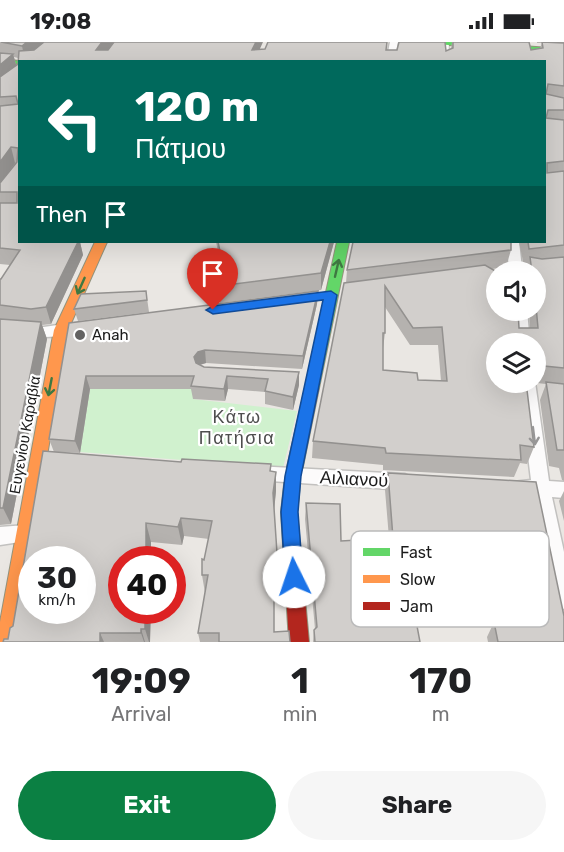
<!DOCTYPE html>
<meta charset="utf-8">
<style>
body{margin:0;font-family:Rubik,sans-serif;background:#f6f6f6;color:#202124;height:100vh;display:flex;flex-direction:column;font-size:22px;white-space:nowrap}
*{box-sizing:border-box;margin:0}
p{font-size:20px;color:#757577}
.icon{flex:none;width:33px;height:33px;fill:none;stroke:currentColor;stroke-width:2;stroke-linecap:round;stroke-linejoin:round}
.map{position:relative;height:600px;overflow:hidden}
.sheet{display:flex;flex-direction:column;background:#fff;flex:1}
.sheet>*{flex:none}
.top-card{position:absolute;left:18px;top:18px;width:528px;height:183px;border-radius:0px;box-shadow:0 6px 24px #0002;background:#00695c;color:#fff;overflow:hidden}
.controls{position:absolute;left:486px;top:219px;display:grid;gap:12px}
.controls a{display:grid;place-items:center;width:60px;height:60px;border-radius:50%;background:#fff;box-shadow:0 6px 24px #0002;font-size:30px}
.speed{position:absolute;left:18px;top:504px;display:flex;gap:12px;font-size:30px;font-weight:700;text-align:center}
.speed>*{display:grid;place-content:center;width:78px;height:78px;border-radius:50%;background:#fff;box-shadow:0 6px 24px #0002;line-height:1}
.speed small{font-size:15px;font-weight:400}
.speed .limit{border:9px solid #d22;background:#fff;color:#111}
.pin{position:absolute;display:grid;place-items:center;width:51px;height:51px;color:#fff;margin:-62px -26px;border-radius:50% 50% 50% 0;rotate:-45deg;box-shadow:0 0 6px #0007}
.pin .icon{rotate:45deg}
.me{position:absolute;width:66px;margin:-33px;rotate:356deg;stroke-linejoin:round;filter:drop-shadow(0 0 4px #0008)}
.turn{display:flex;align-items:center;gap:21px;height:126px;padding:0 18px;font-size:27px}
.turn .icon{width:78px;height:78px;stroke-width:2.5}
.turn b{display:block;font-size:42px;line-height:51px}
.then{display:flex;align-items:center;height:57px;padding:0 18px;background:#0003;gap:12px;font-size:22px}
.eta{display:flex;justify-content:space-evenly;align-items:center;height:102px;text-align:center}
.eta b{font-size:36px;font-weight:700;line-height:42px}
.primary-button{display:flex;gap:12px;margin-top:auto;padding:12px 18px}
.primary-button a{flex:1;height:69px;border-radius:36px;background:#0b8043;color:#fff;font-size:24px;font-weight:700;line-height:69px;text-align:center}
.primary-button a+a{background:#f6f6f6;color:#202124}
.status{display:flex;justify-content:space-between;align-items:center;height:42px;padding:0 30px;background:#fff;direction:ltr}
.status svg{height:16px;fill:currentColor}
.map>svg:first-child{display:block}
.park{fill:#d0f1ce}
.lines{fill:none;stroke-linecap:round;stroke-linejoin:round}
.lane-casing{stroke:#c2c1bf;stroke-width:2}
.street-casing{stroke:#c2c1bf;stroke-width:3}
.fast-casing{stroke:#93937c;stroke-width:2}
.slow-casing{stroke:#93937c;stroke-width:2}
.jam-casing{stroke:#93937c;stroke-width:2}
.lane{fill:#fcfbfb;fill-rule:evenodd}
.street{fill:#fcfbfb;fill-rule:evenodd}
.fast{fill:#63d668;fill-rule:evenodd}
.slow{fill:#ff974d;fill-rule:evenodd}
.jam{fill:#b3261e;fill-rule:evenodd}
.wall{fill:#b5b2af;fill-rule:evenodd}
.shaded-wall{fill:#93918f}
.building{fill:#d2cfcc;stroke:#93918f;stroke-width:1.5;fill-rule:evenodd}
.oneway{stroke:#3f7842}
.oneway2{stroke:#979696}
.route{fill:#1a73e8;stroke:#114b97;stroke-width:1.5}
.poi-dot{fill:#636261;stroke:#fff;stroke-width:2}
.labels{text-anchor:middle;stroke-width:4.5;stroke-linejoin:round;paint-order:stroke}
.poi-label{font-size:15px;fill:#1b1b1b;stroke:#fff;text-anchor:start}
.street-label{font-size:15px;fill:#1b1b1b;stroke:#fff}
.quarter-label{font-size:18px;letter-spacing:1.5px;fill:#4e4e4e;stroke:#fff}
.near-street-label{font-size:18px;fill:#1b1b1b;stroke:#fff}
.key{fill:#fff;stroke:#bbb;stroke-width:1.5}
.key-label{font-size:16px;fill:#1b1b1b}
</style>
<div class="status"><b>19:08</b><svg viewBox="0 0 49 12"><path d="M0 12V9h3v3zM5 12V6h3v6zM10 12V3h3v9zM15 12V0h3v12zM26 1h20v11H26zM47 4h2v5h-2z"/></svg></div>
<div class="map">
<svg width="564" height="600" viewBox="0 0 564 600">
<rect width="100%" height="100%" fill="#eae7e3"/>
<path class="park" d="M90 347H195L193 357 297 369 283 426 80 410Z"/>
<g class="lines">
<g class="lane-casing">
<path id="lane" d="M445 0H449L448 20H444Z"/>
</g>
<g class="street-casing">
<path id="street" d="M390 0H398L394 20H386Z
M507 200H519L522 226 564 221V229L536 232V230H509Z
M513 268H527L530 302H515Z
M0 281 37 286 71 281 78 286C67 301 17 293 0 291Z
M519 340H535L549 439 564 440V456L552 455 564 510V567L557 564 554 557 533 454 513 450 510 445 513 440 531 438Z
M255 424 405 432 411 435 414 440 411 445 405 448 255 438 249 436 246 431 249 426Z
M26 483 33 486 36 492 33 498 0 503V485Z"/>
</g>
<g class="fast-casing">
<path id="fast" d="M430 0H466L564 7V11L434 2Z
M0 16 24 20H20V22L0 20Z
M337 200H349L319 346 317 350H307L305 346Z"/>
</g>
<g class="slow-casing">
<path id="slow" d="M95 200H107L68 288 16 600H0V580L54 288Z"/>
</g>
<g class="jam-casing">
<path id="jam" d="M312 341 317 342 319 346 301 434 297 470 309 600H289L281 470 285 434 305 346 307 342Z"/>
</g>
<use href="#lane" class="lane"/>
<use href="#street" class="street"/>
<use href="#fast" class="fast"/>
<use href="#slow" class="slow"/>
<use href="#jam" class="jam"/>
</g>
<path class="wall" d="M0 0 259 8 446 9 451 7 452 0H529L531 8 540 6 542 1H537V0H564V439L562 438 559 426 549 424 540 358 546 342 537 341 536 338V302H496L534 405 527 422 520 421 514 435 383 428V423L312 416 313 399 346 241 347 228 511 208 506 225 492 227 519 286H530L529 268H536V230H525L527 223 524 224 519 200H544V20H20V200H80L83 213 51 282 42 283 47 297 11 482 0 483V237H1L10 223 0 222ZM14 15 18 16V22L16 23ZM385 265 410 303H438L441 339 418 338 383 328V306L385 291Z
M216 200H334L321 248 220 261 218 250 216 233H223Z
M167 201V200H211Z
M146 249 149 270 78 279 74 267Z
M318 249 317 262 302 327 206 321 200 323 204 325 299 330V343L293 368 265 362V350L228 347 225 359 193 357 191 347H90L80 411 59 410 181 420 271 422V429L276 430V449L274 465 279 541V559H274V590L290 600H200L198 591 205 551 202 533 209 497 184 494 182 503 151 500 150 600H3L8 597 13 584 54 410 49 397 69 281Z
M388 431 536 440 564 600H488L487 595 496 576 492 547 420 544V538H387L384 554 371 555 376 584 420 600H313L314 588 315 587 305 477 306 461 341 499 389 496 385 448Z
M564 449V479L559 459Z"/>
<path class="shaded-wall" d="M27 0H47L25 18 22 4Z
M102 0H114L100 20 96 8Z
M256 0H263L254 20 252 8Z
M13 12 17 26 0 40V23Z
M11 105 15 121 0 142V120Z
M78 200H80L83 213 51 282 46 265Z
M330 200H334L321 248V231Z
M318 249 317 262 302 327 303 314Z
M41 280 47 297 11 482 3 466Z
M205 308 206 321 199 323 196 328 194 315 198 310Z
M299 330V343L293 368V355Z
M86 334 90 347 80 411 75 399Z
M227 334 228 347 225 359 224 347Z
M276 430V449L274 470 273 451Z
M181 476 184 494 182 503 178 485Z
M146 481 151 500V518H146Z
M145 568H151L150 600H149L145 587Z
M141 587 145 600H144L141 591Z
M100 591 104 600H100Z"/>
<path class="building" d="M1 0H27L22 4Z
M44 0H102L96 8H108L114 0H256L252 8 265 7 268 0H387L386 8H397L399 0H445L446 9 453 6V0H529L531 8 543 6 542 0 564 1V44L548 42 546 52 564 56V68H548L546 76 564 78V119L547 121V131L564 129V203L529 207 528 200H544V20H20V200H78L46 265 31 267 0 263V237H1L20 208 0 206V161H17V150H0V141L17 120 18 106 11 105 0 120V64L18 62 16 54 0 55V35L18 22 19 9 34 8Z
M0 11 13 12 0 23Z
M218 200H330L321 231 219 244 216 233 225 232Z
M353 200H511V208L347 228Z
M530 215 542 217 564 215V326L544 324 541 321H536V302H496V340H526L534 405 520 403 521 418 386 411 385 406 313 399 344 241 485 223 497 230H496V268H518L519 286H538L536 264V230H532ZM385 244 413 286 442 285 447 339 418 338 417 331 383 328V291H385Z
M146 249 147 258 74 267 81 252Z
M318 249 303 314 205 308 198 310 194 315 196 321 204 325 299 330 293 355 265 349 268 337 227 334 224 347 191 344 194 334H86L75 399 49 397 69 281Z
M0 277 41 280 3 466H0Z
M546 340 564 342V408H557Z
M43 409 181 420 182 417 271 422 270 429 276 430 273 451 279 541H274V590L289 589 290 600H219V591H198L208 533H202V517L204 518 212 479 181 476 178 485 146 481V518H122V568H145V587H141V591H100V600H3L4 597H8L10 586 13 584ZM32 518H82V568H32Z
M388 431 536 440 564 574V600H498L494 580H498L497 574H505L498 532 425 528 424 523 385 522 388 538 369 540 376 584H417L420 600H315L314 588 317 585 306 461 340 462 341 499 393 496Z"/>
<defs><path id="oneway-shaft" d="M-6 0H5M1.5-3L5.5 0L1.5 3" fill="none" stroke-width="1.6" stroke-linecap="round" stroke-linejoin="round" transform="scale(1.5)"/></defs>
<g class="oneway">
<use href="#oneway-shaft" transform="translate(337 226) rotate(-77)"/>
<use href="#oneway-shaft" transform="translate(81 244) rotate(114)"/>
<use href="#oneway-shaft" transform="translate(50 345) rotate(101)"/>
</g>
<use class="oneway2" href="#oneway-shaft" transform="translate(534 394) rotate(83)"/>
<path class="route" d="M331 249 337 253 301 434 298 470 303 535 301 541 294 544 288 541 285 535 281 470 285 434 323 258 213 272 206 268 213 264Z"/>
<circle class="poi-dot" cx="80" cy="293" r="6"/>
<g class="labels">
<g class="poi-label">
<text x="92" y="298">Anah</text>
</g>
<g class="street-label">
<text transform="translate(25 393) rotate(-80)" y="5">Ευγενίου Καραβία</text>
</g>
<g class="quarter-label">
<text x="237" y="381">Κάτω<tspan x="237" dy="21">Πατήσια</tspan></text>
</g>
<g class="near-street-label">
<text transform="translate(354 437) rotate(3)" y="6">Αιλιανού</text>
</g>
</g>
<rect x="351" y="489" width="198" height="96" rx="9" class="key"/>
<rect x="363" y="506" width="27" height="8" fill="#63d668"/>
<rect x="363" y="533" width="27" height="8" fill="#ff974d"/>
<rect x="363" y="560" width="27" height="8" fill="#b3261e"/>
<g class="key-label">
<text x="400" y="516">Fast</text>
<text x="400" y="543">Slow</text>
<text x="400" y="570">Jam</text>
</g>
</svg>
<div class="controls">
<a><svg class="icon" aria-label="sound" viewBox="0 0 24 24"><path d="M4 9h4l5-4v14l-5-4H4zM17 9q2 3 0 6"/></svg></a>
<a><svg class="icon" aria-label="layers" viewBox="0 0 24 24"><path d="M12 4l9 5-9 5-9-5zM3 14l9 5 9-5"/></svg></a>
</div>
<div class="speed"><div>30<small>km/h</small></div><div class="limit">40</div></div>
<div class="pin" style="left:213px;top:268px;background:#d93025"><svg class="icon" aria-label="arrive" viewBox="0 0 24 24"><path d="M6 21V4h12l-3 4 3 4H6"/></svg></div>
<svg class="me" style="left:294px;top:535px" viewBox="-20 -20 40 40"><circle r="19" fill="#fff"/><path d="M0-13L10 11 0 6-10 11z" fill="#1a73e8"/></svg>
<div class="top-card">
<div class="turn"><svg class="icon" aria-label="left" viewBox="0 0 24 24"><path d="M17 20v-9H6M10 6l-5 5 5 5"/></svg><div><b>120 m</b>Πάτμου</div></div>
<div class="then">Then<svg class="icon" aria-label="arrive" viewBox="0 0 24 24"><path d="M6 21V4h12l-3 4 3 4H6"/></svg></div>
</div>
</div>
<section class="sheet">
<div class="eta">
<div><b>19:09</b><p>Arrival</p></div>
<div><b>1</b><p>min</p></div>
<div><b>170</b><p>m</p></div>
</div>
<div class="primary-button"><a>Exit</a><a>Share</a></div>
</section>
